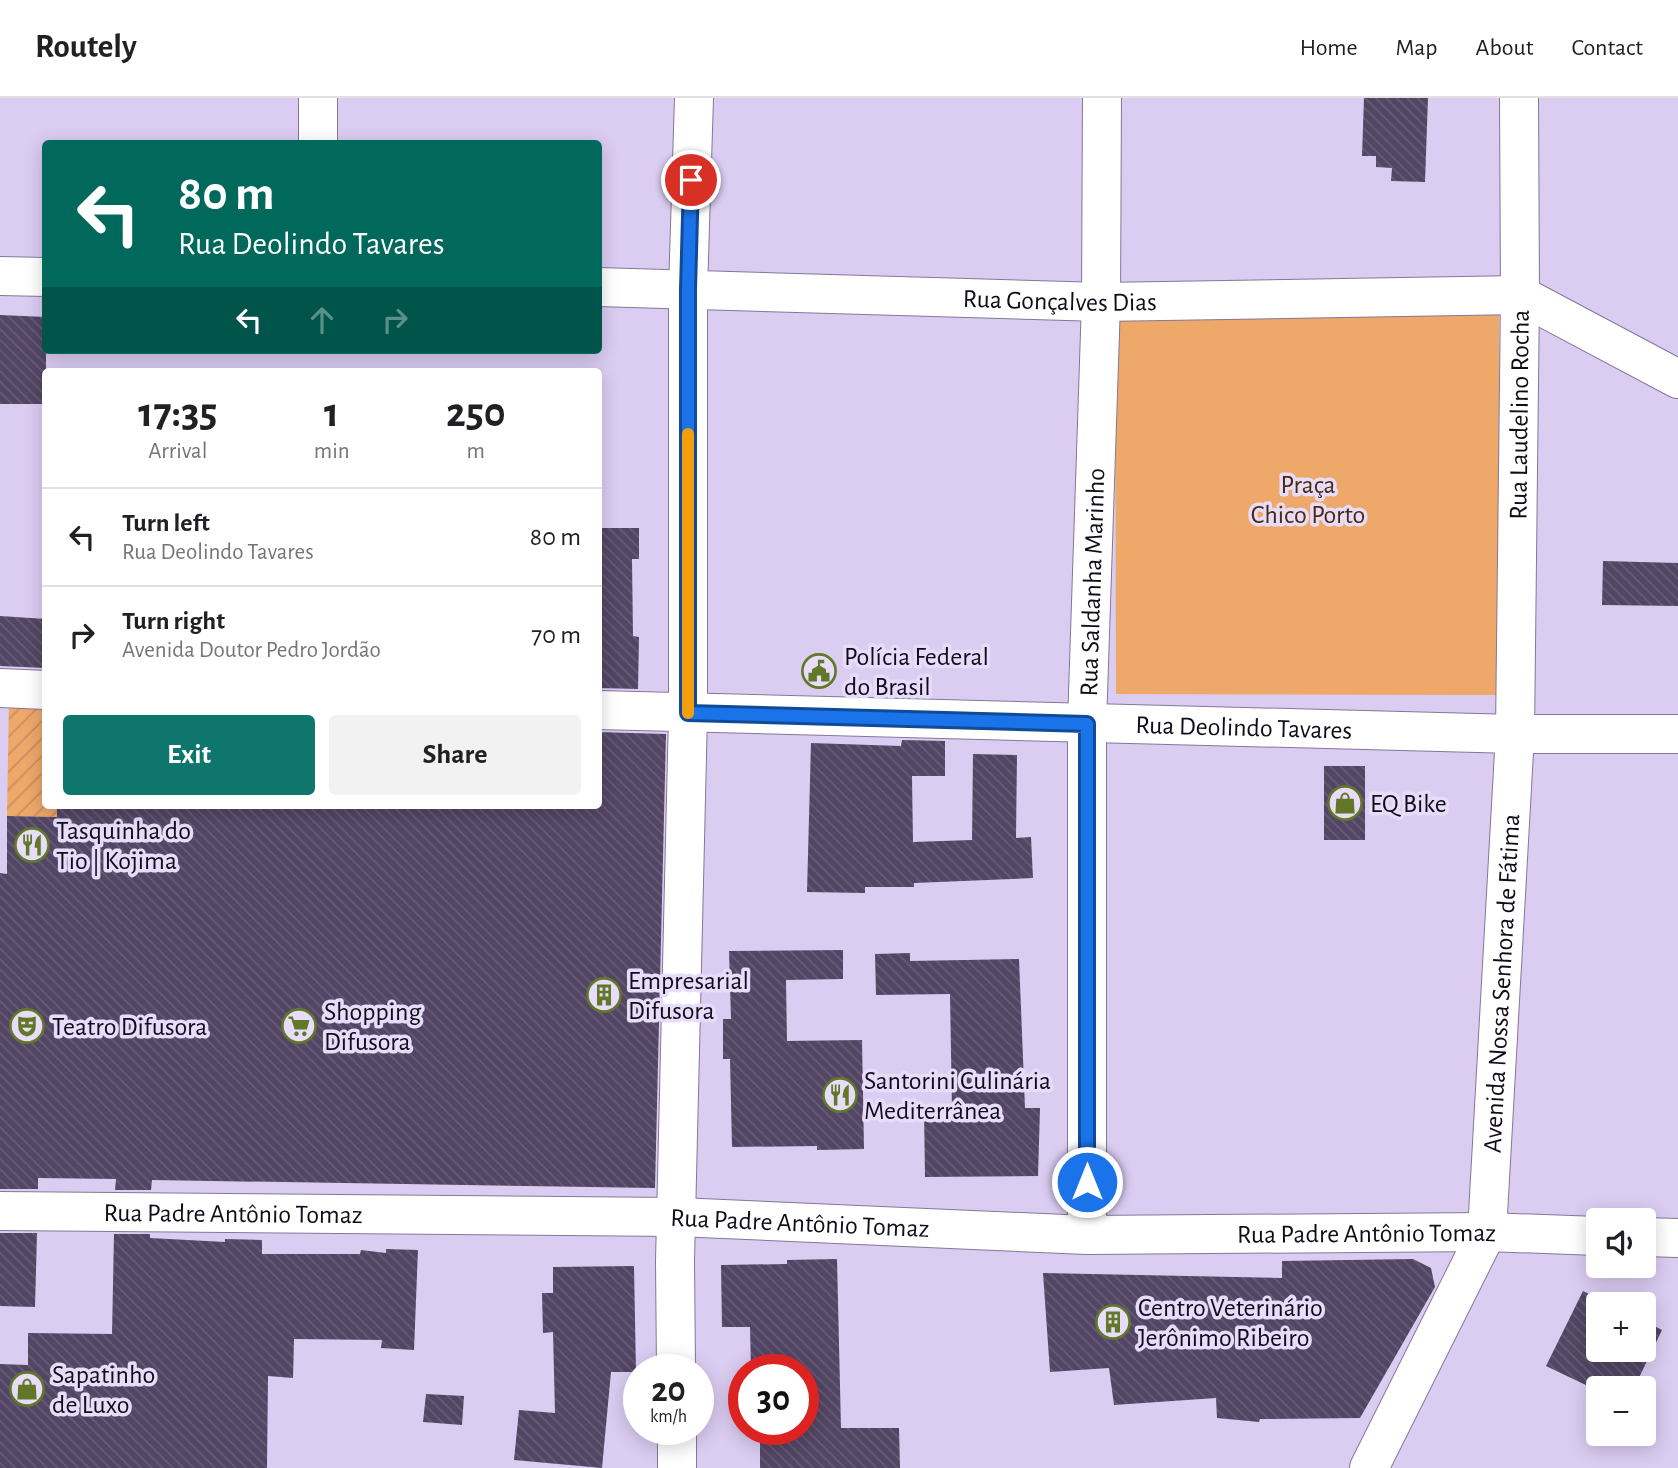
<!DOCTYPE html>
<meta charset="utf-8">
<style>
body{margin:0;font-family:"Alegreya Sans",sans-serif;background:#f2f2f2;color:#202124;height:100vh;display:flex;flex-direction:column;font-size:26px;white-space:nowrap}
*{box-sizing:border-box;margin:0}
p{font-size:23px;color:#757577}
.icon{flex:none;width:38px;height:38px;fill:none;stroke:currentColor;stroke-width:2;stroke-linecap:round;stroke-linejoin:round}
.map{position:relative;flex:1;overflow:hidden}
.sheet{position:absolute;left:42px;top:270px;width:560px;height:441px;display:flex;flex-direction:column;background:#fff;border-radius:7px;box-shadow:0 4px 18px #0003}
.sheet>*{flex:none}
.guide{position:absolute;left:42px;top:42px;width:560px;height:214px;border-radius:7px;box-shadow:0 4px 18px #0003;background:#00695c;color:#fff;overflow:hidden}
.tools{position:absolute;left:1586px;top:1110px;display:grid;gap:14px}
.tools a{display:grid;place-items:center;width:70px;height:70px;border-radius:7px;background:#fff;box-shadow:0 4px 18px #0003;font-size:35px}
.speed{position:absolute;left:623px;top:1256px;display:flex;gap:14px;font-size:35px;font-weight:700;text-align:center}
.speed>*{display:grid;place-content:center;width:91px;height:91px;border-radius:50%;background:#fff;box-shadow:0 4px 18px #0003;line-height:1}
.speed small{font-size:18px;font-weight:400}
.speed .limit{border:10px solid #d22;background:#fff;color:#111}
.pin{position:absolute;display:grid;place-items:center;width:60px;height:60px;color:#fff;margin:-30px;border:4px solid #fff;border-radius:50%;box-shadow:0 2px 7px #0007}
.me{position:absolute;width:77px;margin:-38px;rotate:0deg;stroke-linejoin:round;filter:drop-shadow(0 0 5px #0008)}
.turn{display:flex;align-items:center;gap:24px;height:147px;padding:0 21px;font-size:32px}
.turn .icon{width:91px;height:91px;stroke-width:2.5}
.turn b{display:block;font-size:49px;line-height:60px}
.lanes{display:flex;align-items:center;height:66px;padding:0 21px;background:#0003;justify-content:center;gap:35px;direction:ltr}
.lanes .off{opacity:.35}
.eta{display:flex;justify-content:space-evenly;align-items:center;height:119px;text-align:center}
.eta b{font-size:42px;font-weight:700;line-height:49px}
.button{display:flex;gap:14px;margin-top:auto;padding:14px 21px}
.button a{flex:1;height:80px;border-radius:7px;background:#0f766e;color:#fff;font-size:28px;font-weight:700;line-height:80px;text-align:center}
.button a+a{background:#f2f2f2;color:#202124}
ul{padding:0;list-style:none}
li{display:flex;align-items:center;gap:21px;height:98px;padding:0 21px;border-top:2px solid #e0e0e0}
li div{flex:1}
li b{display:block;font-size:26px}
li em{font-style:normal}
header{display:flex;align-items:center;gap:42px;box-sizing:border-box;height:98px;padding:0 35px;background:#fff;border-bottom:2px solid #e0e0e0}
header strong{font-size:33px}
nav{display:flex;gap:38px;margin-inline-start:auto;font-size:24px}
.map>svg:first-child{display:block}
.park{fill:#eda86a}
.garden{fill:url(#garden-furrows)}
.building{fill:url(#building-back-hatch)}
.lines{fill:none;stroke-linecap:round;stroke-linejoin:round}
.minor-casing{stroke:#847798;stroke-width:40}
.minor{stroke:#fff;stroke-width:38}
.route-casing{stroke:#114b97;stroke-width:18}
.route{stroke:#1a73e8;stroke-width:12}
.slow{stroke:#f59e0b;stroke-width:12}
.labels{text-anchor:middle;stroke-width:7;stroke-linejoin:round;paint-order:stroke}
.street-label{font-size:26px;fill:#120c19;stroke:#e7dcfa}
.park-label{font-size:26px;fill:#492b0d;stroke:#e7dcfa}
.poi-label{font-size:26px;fill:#120c19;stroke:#e7dcfa;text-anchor:start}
</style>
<header>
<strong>Routely</strong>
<nav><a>Home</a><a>Map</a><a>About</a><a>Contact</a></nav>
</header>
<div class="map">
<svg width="1678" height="1370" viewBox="0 0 1678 1370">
<defs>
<pattern id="garden-furrows" width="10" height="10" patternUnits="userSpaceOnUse" patternTransform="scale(1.75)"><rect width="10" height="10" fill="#eda86a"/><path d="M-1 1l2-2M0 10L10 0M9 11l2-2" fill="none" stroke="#ca8f5b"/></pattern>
<pattern id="building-back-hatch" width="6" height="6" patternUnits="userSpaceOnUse" patternTransform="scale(1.75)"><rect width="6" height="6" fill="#534665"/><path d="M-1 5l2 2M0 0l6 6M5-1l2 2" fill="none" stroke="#675c76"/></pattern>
</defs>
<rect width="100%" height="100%" fill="#dbcdf2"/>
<path class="park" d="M1499 206V597L1116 596 1115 208Z"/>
<path class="garden" d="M9 602 45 603 46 707H57V719L7 718Z"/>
<path class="building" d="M1364 0H1428L1425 84 1391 83 1392 70 1376 69V58H1362Z
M0 217 46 219V306H0Z
M600 430H639V461H632L633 538 639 539 638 591 598 590Z
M1603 463 1678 465V508L1602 507Z
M0 518 46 521V570L0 568Z
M598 634 666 636 655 1090 152 1082 151 1092H115L116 1081 38 1080V1091H0V775L7 776V718L57 719V707H598Z
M902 642 945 643V678H912L913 744 972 742 973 656 1017 657 1016 740 1031 739 1033 780 914 785V789H865V795L807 794 811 645 901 648Z
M1324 668H1365V742H1324Z
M843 852V881L786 882 787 943 862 942 864 1051 817 1052V1048L732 1049 730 961H723V921H731L729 853Z
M910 855V863L1019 861 1025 1010H1040L1038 1078 925 1079 924 1012 952 1011 950 896 876 897 875 856Z
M0 1135H37L35 1209 0 1208Z
M114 1136H150V1140L225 1144V1141L262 1142V1156H360L361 1152 386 1155V1151L418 1152 414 1252 381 1250 382 1242 294 1241 293 1280 268 1278 267 1370H0V1266L28 1267V1235L112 1236Z
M837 1161 841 1330H899L900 1370H760V1332H803V1272H751L750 1229H722L721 1167 787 1166V1162Z
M1413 1161 1431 1170 1435 1189 1360 1320 1260 1321 1259 1324 1217 1320 1216 1300 1114 1307 1109 1270 1050 1274 1043 1175 1282 1180V1163Z
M634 1168 636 1274H611L602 1370 514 1362 519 1312 555 1315 553 1234 543 1235 542 1195H553V1169Z
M1583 1193 1609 1206H1598V1251H1643V1222L1662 1232 1634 1290H1592L1546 1268Z
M426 1296 464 1298 462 1327 423 1324Z"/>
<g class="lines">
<g class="minor-casing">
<g id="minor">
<path d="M318 46V0"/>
<path d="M0 178 46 179"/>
<path id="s1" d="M598 189 1101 204 1520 197 1678 281"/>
<path d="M0 590 46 592"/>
<path id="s2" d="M598 612 1515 636H1678"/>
<path id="s3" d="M0 1113 677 1119 1087 1137 1487 1134 1598 1138"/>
<path id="s4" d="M1087 1137V626L1101 204 1102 0"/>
<path d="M1643 1139 1678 1140"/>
<path d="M676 1272 675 1163 688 616V192L694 0"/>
<path d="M677 1332V1370"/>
<path id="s5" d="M1369 1370 1487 1134 1515 636 1520 197 1519 0"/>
</g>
</g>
<use href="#minor" class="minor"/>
</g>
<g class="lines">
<g class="route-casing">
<path id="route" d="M691 82 688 192V615L1087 626V1084"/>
</g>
<use href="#route" class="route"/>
<path class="slow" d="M688 336V615"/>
</g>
<defs>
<g id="civic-ring" transform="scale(1.75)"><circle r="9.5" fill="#e7dcfa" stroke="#627727" stroke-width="1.5"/><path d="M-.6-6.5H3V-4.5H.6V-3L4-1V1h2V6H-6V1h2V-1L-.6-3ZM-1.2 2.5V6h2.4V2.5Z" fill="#627727"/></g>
<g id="shop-ring" transform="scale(1.75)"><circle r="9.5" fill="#e7dcfa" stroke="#627727" stroke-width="1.5"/><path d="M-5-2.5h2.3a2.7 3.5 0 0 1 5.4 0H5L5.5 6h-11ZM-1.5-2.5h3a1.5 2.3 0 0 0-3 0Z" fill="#627727"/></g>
<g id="restaurant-ring" transform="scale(1.75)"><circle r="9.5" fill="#e7dcfa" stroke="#627727" stroke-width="1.5"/><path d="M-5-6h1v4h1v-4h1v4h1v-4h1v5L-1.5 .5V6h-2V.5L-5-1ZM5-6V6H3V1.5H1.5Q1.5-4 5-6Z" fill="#627727"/></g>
<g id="building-ring" transform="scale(1.75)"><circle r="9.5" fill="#e7dcfa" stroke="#627727" stroke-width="1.5"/><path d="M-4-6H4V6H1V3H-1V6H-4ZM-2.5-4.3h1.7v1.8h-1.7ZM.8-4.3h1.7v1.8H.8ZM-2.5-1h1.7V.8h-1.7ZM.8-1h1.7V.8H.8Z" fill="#627727"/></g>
<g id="theatre-ring" transform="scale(1.75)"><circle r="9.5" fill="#e7dcfa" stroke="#627727" stroke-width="1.5"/><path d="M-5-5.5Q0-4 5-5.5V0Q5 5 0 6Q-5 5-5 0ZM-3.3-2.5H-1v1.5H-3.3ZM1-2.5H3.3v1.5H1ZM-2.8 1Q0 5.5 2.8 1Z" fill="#627727"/></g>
<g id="supermarket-ring" transform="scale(1.75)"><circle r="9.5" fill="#e7dcfa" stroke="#627727" stroke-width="1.5"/><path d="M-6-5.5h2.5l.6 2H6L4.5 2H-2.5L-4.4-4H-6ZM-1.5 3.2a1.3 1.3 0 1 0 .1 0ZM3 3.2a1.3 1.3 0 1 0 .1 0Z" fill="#627727"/></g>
</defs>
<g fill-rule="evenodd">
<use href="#civic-ring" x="819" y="573"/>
<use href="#shop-ring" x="1345" y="705"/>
<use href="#restaurant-ring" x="32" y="747"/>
<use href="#building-ring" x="604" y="897"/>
<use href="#theatre-ring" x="27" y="928"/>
<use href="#supermarket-ring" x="299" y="928"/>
<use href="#restaurant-ring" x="840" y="997"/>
<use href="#building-ring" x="1113" y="1224"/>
<use href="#shop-ring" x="27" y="1291"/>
</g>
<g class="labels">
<g class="street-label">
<text dy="9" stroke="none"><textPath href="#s1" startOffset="462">Rua Gonçalves Dias</textPath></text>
<text dy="9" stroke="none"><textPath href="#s5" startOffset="1082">Rua Laudelino Rocha</textPath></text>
<text dy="9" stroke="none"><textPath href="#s4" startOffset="653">Rua Saldanha Marinho</textPath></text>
<text dy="9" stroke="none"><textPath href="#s2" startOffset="646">Rua Deolindo Tavares</textPath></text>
<text dy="9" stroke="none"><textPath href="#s5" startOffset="513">Avenida Nossa Senhora de Fátima</textPath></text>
<text dy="9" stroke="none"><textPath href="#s3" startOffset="233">Rua Padre Antônio Tomaz</textPath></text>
<text dy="9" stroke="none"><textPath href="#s3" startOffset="800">Rua Padre Antônio Tomaz</textPath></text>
<text dy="9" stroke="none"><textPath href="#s3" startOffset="1367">Rua Padre Antônio Tomaz</textPath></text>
</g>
<g class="park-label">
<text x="1308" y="395">Praça<tspan x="1308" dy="30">Chico Porto</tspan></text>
</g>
<g class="poi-label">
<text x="844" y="567">Polícia Federal<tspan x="844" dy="30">do Brasil</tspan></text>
<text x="1370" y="714">EQ Bike</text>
<text x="56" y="741">Tasquinha do<tspan x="56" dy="30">Tio | Kojima</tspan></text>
<text x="628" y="891">Empresarial<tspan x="628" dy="30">Difusora</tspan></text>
<text x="324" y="922">Shopping<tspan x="324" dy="30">Difusora</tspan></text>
<text x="52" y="937">Teatro Difusora</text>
<text x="864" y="991">Santorini Culinária<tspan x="864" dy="30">Mediterrânea</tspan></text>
<text x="1138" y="1218">Centro Veterinário<tspan x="1138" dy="30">Jerônimo Ribeiro</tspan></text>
<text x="52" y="1285">Sapatinho<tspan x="52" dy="30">de Luxo</tspan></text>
</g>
</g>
</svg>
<div class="tools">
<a><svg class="icon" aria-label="sound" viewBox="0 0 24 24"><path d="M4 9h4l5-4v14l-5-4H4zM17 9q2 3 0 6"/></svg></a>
<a>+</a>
<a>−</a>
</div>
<div class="speed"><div>20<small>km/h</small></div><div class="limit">30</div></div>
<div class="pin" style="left:691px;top:82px;background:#d93025"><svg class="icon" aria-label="arrive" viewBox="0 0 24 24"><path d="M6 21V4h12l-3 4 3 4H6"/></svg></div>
<svg class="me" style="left:1087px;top:1084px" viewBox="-20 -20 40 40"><circle r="17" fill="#1a73e8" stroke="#fff" stroke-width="3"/><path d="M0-11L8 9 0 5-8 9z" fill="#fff"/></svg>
<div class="guide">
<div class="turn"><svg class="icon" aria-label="left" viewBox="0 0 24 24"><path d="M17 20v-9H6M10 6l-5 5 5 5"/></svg><div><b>80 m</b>Rua Deolindo Tavares</div></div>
<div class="lanes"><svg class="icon" aria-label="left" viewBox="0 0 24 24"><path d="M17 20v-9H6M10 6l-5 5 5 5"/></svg><svg class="icon off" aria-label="ahead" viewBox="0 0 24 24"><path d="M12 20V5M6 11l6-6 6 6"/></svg><svg class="icon off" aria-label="right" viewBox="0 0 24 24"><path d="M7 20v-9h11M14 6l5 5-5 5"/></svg></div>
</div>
<section class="sheet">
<div class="eta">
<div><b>17:35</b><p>Arrival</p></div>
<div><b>1</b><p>min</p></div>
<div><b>250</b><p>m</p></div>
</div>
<ul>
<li><svg class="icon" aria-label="left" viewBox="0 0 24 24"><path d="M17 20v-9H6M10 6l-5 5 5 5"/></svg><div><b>Turn left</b><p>Rua Deolindo Tavares</p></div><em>80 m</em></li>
<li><svg class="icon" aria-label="right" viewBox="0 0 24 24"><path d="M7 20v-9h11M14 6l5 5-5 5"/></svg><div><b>Turn right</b><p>Avenida Doutor Pedro Jordão</p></div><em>70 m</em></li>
</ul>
<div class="button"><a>Exit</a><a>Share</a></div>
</section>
</div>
